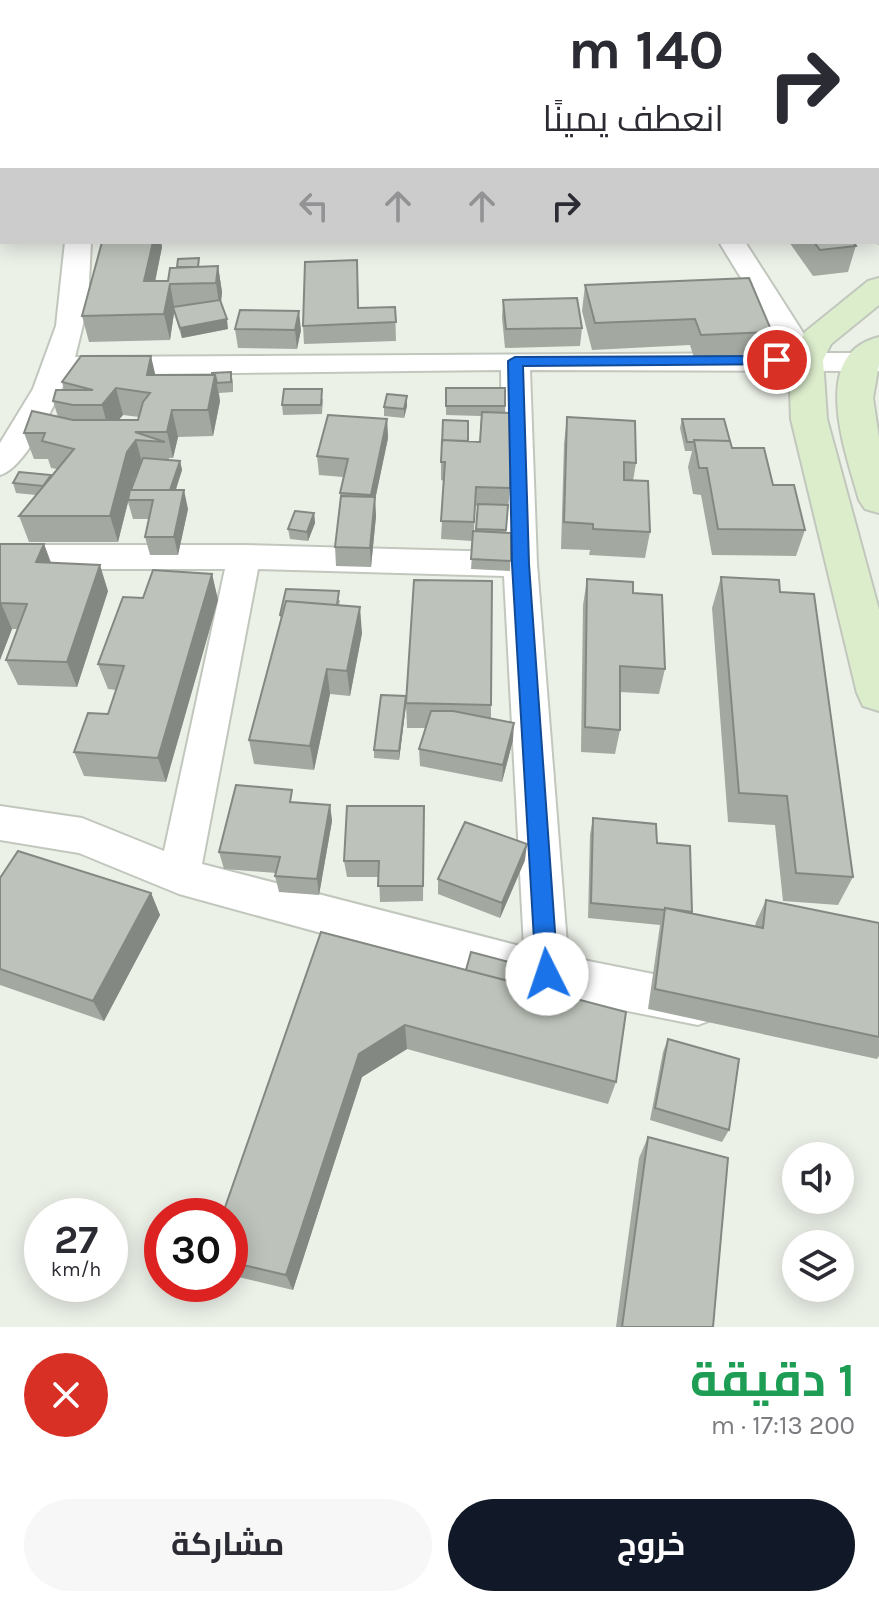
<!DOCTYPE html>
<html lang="ar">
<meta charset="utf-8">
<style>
body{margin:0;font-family:Karla,Cairo,sans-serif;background:#f7f7f7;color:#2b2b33;direction:rtl;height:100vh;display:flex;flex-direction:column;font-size:30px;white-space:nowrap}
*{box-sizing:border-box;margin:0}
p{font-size:26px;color:#7c7c81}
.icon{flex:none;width:44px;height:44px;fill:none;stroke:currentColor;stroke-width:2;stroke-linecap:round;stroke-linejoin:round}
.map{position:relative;height:1327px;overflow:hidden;direction:ltr}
.drawer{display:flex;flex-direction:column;background:#fff;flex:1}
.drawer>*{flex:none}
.guide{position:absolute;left:0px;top:0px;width:880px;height:244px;box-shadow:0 4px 20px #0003;direction:rtl;background:#fff;color:#2b2b33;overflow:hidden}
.controls{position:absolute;left:782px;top:1142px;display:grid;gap:16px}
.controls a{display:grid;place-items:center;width:72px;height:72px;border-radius:50%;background:#fff;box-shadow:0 4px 20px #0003;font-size:40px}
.speed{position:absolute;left:24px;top:1198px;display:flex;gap:16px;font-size:40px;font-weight:700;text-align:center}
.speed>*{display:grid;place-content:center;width:104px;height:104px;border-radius:50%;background:#fff;box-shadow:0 4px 20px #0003;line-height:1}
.speed small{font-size:20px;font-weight:400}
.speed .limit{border:12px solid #d22;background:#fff;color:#111}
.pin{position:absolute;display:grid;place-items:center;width:68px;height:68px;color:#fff;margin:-34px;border:4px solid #fff;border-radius:50%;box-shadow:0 2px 8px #0007}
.me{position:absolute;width:88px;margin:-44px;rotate:356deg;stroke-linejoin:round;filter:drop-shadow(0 0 6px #0008)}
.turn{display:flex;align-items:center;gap:28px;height:168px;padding:0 24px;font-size:36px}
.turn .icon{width:104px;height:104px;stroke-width:2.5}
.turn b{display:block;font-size:56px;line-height:68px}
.lanes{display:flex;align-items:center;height:76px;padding:0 24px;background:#0003;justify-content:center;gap:40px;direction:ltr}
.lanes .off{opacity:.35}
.round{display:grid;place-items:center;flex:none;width:84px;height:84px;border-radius:42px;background:#f7f7f7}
.headline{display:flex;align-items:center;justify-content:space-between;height:136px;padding:0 24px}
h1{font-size:48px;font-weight:700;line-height:60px;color:#1e9e55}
.cta{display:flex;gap:16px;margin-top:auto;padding:16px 24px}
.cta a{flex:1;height:92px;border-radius:48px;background:#111827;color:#fff;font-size:32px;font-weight:700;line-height:92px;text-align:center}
.cta a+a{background:#f7f7f7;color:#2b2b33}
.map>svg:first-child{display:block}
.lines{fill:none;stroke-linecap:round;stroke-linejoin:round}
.street-casing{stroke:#c2c7be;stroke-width:4}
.secondary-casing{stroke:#c2c7be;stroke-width:4}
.street{fill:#fff;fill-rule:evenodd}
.secondary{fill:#dcedcc;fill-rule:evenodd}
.wall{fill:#a3a8a0;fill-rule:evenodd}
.shaded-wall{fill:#848882}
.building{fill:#bdc3ba;stroke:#848882;stroke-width:2}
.route{fill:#1a73e8;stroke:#114b97;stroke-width:2}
</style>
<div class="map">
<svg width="879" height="1327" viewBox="0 0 879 1327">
<rect width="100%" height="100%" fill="#ecf1e8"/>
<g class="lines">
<g class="street-casing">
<path id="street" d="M51 0H71V2H51Z
M604 0H624L625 2H605Z
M878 6H879V20H878Z
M878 41H879V53H878Z
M879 133V148H878V133Z
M878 226 879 227V243L877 242Z
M65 242H91L88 304 75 357 787 353 719 242H745L816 353H879V371L530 370 537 564 568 957 698 983 714 989 720 1004 714 1019 698 1025 547 995 179 894 79 853 0 840V806L82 818 164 851 225 569H0V545H244L503 552 501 370 68 375C57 400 26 468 0 475V443L33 389 56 326ZM258 569 504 576 524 947 202 864Z"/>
</g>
<g class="secondary-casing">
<path id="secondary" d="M879 278V305L831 344 823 360 827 419 879 610V711L863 706 857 693 791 419 789 360 805 332 868 281Z
M879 337V364L873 398 879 438V513L865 509 859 500C846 453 808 354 879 337Z"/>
</g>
<use href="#street" class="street"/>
<use href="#secondary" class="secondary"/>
</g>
<path class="wall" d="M0 0H51V2H2V72H0Z
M62 0H140L139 2H63Z
M141 0H319L320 2H142Z
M350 0H428V2H394V0H377V2H350Z
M453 0H484V2H454Z
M879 184V217H878Z
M102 242H167H161L162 247 155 281H168L200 267 218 266 222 292 221 304 228 329 182 338 174 313 170 340 89 342 82 316Z
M789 242H857L848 272 813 276Z
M357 260 359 308 395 307 396 341 304 344 303 326Z
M585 285 772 332 765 358 695 361 690 345 592 350 582 311Z
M503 300 582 328 580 346 505 348 502 318Z
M235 329 301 330 297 349 238 348Z
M231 372 233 382V392L219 393 220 401 213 436 178 437 173 458H169V460L180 461 182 470 176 490 188 509 178 555H150L145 537 149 519H133L128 502 118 542H29L19 516 36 495 16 493 13 483 51 477 57 469 51 468 48 459H34L24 433 58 417 53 401 64 390 62 382 156 375H212ZM123 415 139 417 138 420H118Z
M446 388 505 406 510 488 506 533H511L510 571 471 569 473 541 441 539 444 481 441 480V462L468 441 480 442 481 416 446 415ZM475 506H477L476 531H474Z
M323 399 322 414 283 415 282 405Z
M407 406 404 418 384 416V407Z
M567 417 636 463 633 481 650 532 645 558 589 555 590 550 561 549 564 444Z
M387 419 388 438 375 500 376 516 371 567 336 566 335 547 341 501 340 493 343 477 319 475 317 456Z
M682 419 732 448 773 485 805 530 796 556 712 555 701 495 693 494 688 467 692 451H685L680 428Z
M314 513 315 523 308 541 290 539 288 529Z
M0 544H44L51 562 108 591 77 687 18 685 6 660 18 629H12L0 660Z
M212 574 218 600 166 782 84 776 74 752 108 714 116 690 108 689 98 664 143 598Z
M721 577 780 592 853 877 838 905 783 901 775 825 728 822 712 608Z
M587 579 633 593 665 669 659 694 620 692V730L615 754 581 752 583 605Z
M340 600 339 605 362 633 350 696 330 694 314 770 254 764 249 740 281 619 280 615Z
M406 696V705L399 760 374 758V750Z
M406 703 491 705V718L513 740 502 782 420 766 419 749 426 728H407Z
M294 802 330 805 332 821 319 895 279 892 275 876 276 873 224 869 219 852Z
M424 806 423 901 380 902 379 877H347L344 861Z
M593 818 657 843 692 913 755 926 756 922 766 900 879 923V1056L877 1059 648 1009 660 925 588 918 590 835Z
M525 860 500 918 438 894V879Z
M0 878 151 893 160 915 104 1021 0 985Z
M321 932 466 970 517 964 514 983 616 1082 608 1104 407 1049 362 1077 293 1290 230 1275V1216Z
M668 1039 729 1130 722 1142 650 1120 663 1052Z
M648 1137 713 1327H616L639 1158Z"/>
<path class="shaded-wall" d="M40 0H51V2H39Z
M153 242H161L162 247 150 307 144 281Z
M218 266 222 292 220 310 216 283Z
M170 284 175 311 173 307 174 313 170 340 164 314Z
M299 311 301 330 297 349 295 330Z
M227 319 228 329 182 338 180 328Z
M151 356 157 382 147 375Z
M215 375 220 401 213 436 208 410Z
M116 388 123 415 109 432 102 405Z
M407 396V406L404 418V409Z
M172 410 178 437 173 458 167 432Z
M387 419 388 438 375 500 376 516 371 567 370 548 372 514 371 495Z
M136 440 143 466 134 478 118 542 110 516 127 452Z
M180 461 182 470 171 503 169 493Z
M184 490 188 509 178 555 174 537Z
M314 513 315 523 308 541 307 532Z
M44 544 53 570 36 562Z
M100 565 108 591 77 687 67 662Z
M212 574 218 600 166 782 158 758Z
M1 603 12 629 0 660V605Z
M360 607 362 633 350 696 347 671Z
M327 669 330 694 314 770 310 746Z
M406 696V705L399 760V751Z
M514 723 513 740 502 782 503 765Z
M330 805 332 821 319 895 317 879Z
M527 844 525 860 500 918 502 903Z
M151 893 160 915 104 1021 93 1001Z
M405 1025 407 1049 362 1077 293 1290 286 1275 359 1054Z"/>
<path class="building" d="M0 0H40L39 2H2V28H0Z
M180 0H287V2H179Z
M288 0H319L320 2H289Z
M321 0H334V2H322Z
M498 0H521L522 2H499Z
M538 0H568V2H538Z
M660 0H834L835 2H660Z
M0 34H2V54H0Z
M102 242H153L144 281H168L170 268 218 266 216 283 170 284 164 314 82 316Z
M814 242H853L856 246 820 250Z
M199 258 198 267H177L178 259Z
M357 260 358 308 395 307 396 322 303 326 305 262Z
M749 278 772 332 701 335 695 319 595 323 585 285Z
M577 298 582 328 506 329 503 300Z
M220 300 227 319 180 328 173 307Z
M240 310 299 311 295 330 235 329Z
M81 356H151L147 375H215L208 410H172L167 432H135L165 442 136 440 127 452 110 516H19L74 449 42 441 45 433H24L32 411 73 420H138L143 402 150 393 116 388 102 405H73L53 401 56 390H93L62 382Z
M231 372V382L217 383 215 375H212V373Z
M446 388H505V406H446Z
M284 389H322L321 405H282Z
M387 394 407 396 404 409 384 407Z
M482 412 513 413 510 488 476 487 474 522 441 521 445 462H441L442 440 480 442Z
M328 415 387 419 371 495 340 493 348 459 317 456Z
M567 417 635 421 636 463 624 462V480L648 481 650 532 593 529V524L564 522Z
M682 419H724L730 441 694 440V442H687Z
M443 420 468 421V441L442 440V445Z
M694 440 730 441 732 448H764L773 485H794L805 530 718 529 707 468H699Z
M143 458 180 461 170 490H131Z
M19 472 51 475 43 486 13 483Z
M130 490H184L174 537H145L153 500H128Z
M341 496 375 497 370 548 335 547Z
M478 504 508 505 506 530 476 529Z
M295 511 314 513 307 532 288 529Z
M473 531 511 533V561L471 559Z
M0 544H44L36 562 100 565 67 662 6 660 27 604 1 603 0 605Z
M153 570 212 574 158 758 74 752 88 713 108 714 124 666 98 664 123 597 143 598Z
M721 577 779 580 780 592 814 594 853 877 796 873 787 796 739 793Z
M587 579 633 582V593L662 595 665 669 620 666V730L585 727Z
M414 580 492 581 491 705 406 703Z
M286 589 339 591 337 605 286 601 282 616 280 615Z
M286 601 360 607 347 671 327 669 310 746 249 740Z
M381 695 406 696 399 751 374 750Z
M431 711H453L514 723 503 765 419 749Z
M236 785 292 790 290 802 330 805 317 879 275 876 280 857 219 852Z
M347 806H424L423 886H378L379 861H344Z
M593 818 656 824 657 843 690 846 692 912 665 908V910L591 903Z
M465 822 527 844 502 903 438 879Z
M18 851 151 893 93 1001 0 969V878Z
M766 900 879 923V1037L655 989 665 908 763 928Z
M321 932 626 1012 616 1082 405 1025 359 1054 286 1275 230 1262V1216H222Z
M471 952 517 964 513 982 466 970Z
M668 1039 739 1059 729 1130 655 1108Z
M648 1137 728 1158 713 1327H622Z"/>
<path class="route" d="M777 356 782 357V364L523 366 529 564 558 974 554 981 547 984 539 981 536 974 512 564 508 361 515 357Z"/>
</svg>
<div class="controls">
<a><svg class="icon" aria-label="sound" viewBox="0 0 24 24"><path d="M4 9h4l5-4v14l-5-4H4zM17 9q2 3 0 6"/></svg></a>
<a><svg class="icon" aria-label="layers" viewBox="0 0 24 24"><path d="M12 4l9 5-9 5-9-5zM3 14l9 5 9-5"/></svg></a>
</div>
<div class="speed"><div>27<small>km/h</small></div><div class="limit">30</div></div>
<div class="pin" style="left:777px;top:360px;background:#d93025"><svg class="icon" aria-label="arrive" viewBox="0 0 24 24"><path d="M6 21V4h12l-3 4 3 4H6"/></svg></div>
<svg class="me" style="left:547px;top:974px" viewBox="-20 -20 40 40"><circle r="19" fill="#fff"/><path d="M0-13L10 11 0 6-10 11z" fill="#1a73e8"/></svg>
<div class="guide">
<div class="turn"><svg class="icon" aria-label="right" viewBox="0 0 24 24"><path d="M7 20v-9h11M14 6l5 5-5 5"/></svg><div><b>140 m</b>انعطف يمينًا</div></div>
<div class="lanes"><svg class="icon off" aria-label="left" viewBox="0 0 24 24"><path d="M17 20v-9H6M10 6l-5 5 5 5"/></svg><svg class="icon off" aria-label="ahead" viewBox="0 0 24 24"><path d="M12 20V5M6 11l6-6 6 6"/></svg><svg class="icon off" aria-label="ahead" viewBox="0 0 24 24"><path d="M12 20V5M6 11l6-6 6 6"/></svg><svg class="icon" aria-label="right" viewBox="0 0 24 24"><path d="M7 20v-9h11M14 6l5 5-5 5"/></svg></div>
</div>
</div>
<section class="drawer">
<div class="headline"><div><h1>1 دقيقة</h1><p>200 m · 17:13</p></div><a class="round" style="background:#d93025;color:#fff"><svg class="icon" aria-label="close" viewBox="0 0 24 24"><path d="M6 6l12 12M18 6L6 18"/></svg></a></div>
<div class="cta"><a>خروج</a><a>مشاركة</a></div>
</section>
